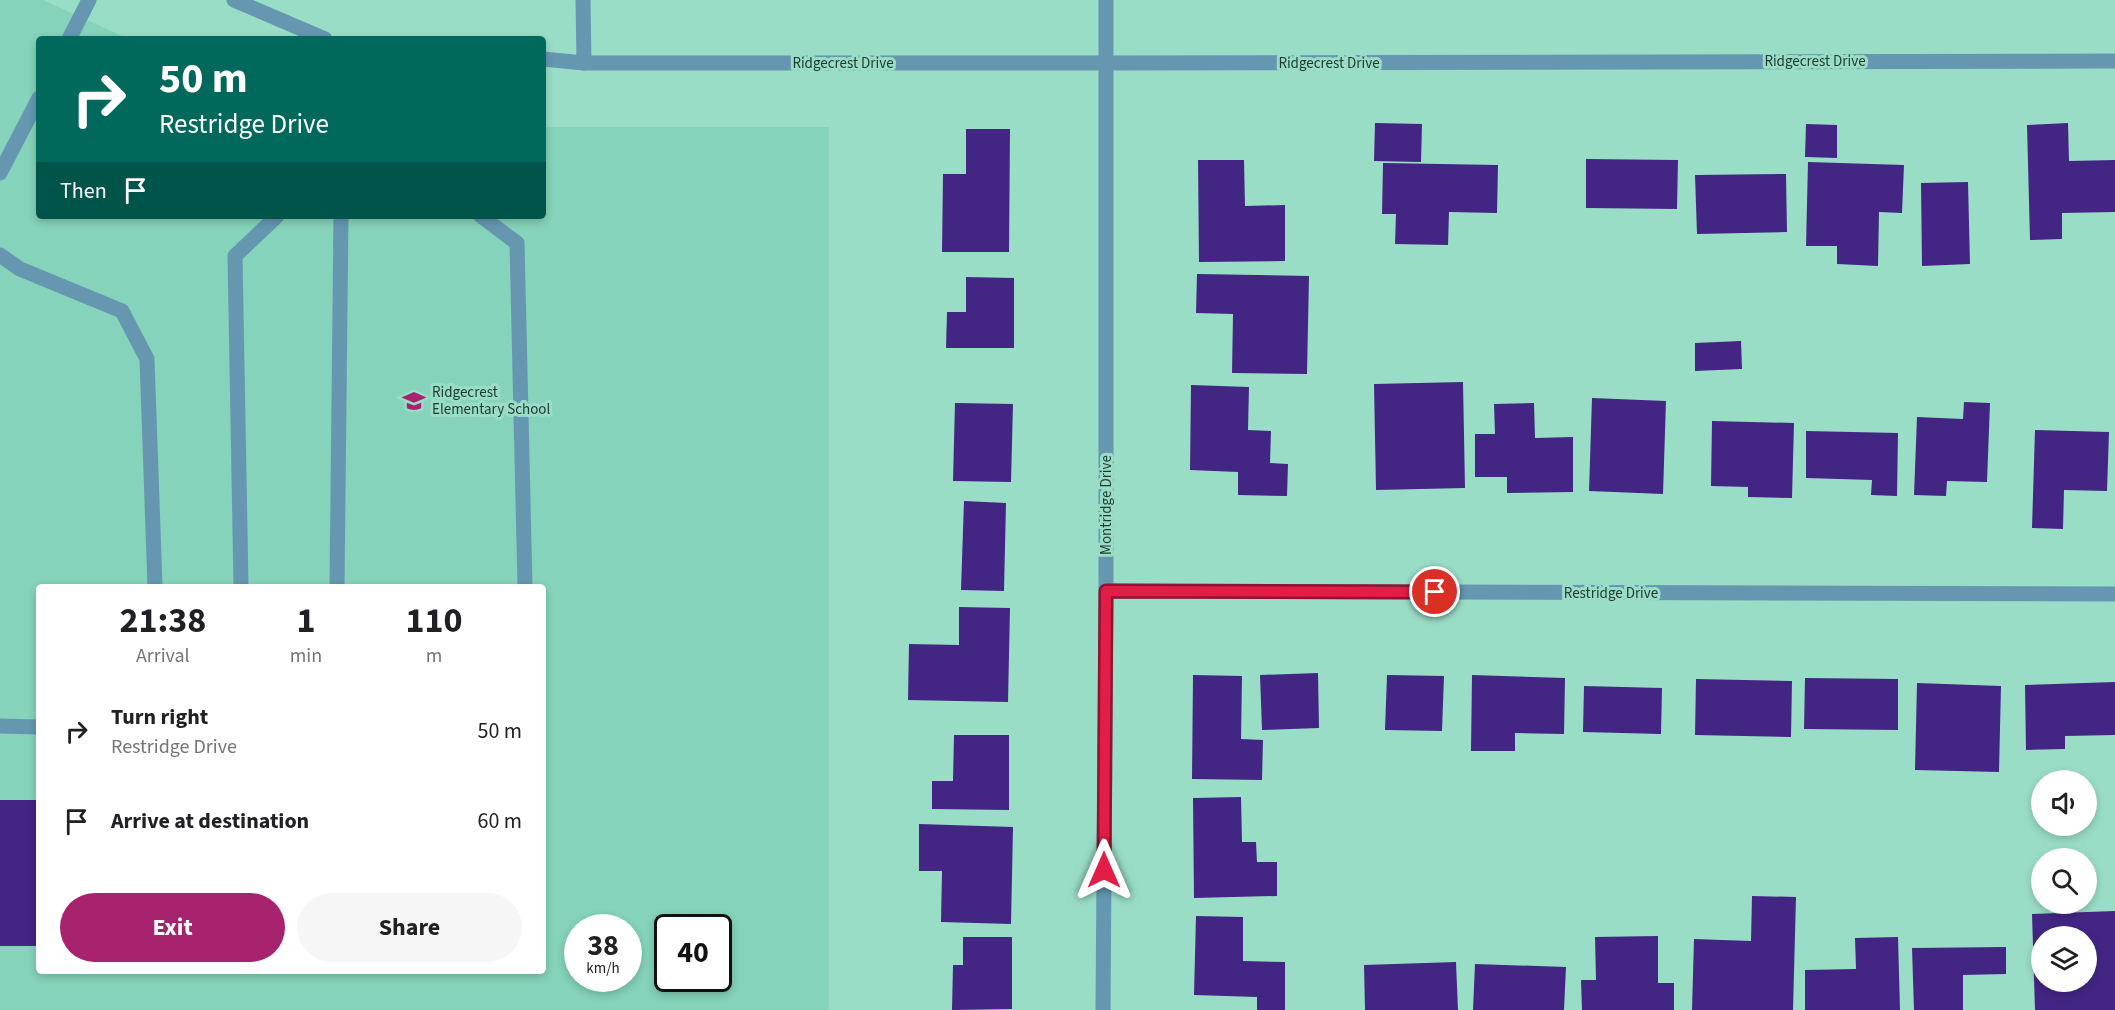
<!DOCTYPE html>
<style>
body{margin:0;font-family:"Source Sans 3",sans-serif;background:#f6f6f6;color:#202124;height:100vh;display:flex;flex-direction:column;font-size:22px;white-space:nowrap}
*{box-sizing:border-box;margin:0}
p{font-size:20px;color:#757577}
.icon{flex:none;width:33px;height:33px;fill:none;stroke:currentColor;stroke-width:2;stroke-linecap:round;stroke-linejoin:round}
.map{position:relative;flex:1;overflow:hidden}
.sheet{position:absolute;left:36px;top:584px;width:510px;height:390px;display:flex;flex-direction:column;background:#fff;border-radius:6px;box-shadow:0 3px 9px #0003}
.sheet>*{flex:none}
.hud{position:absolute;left:36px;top:36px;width:510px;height:183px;border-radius:6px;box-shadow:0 3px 9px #0003;background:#00695c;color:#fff;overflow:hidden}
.tools{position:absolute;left:2031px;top:770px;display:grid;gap:12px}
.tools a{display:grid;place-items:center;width:66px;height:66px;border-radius:50%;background:#fff;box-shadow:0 3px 9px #0003;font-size:30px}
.speed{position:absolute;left:564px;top:914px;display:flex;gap:12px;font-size:30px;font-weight:700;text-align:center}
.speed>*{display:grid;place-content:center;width:78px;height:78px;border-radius:50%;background:#fff;box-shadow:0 3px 9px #0003;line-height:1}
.speed small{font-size:15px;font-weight:400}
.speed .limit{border:3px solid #111;border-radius:9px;background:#fff;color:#111}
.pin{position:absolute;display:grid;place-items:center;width:51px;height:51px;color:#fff;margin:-26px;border:3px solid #fff;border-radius:50%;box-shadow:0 2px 6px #0007}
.me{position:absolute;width:66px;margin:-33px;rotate:0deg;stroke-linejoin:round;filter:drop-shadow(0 0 4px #0008)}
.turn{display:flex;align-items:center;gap:21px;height:126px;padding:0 24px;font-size:27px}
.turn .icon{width:78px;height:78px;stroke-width:2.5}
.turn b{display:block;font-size:42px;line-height:51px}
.then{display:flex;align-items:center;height:57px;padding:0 24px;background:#0003;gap:12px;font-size:22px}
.eta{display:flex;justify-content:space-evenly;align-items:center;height:102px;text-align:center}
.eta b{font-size:36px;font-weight:700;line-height:42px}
.action{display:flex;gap:12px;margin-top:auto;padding:12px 24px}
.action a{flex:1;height:69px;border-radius:36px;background:#a8236e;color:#fff;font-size:24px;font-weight:700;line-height:69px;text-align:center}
.action a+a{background:#f6f6f6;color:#202124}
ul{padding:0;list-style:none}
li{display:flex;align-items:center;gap:18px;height:90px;padding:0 24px}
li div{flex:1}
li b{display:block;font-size:22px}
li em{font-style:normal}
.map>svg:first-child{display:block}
.built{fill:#85d3ba;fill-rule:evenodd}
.building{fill:#432684;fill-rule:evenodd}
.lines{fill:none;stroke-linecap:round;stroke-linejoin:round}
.service{stroke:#6597b1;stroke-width:15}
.minor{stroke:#6597b1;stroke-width:15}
.tertiary{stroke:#6597b1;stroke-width:15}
.route-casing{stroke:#92132f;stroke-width:15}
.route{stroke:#e11d48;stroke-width:10}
.labels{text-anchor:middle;stroke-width:6;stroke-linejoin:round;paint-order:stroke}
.street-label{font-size:15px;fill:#1d3930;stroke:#9addc7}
.poi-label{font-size:15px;fill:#1d3930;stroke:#9addc7;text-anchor:start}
</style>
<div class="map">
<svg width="2115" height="1010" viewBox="0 0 2115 1010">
<rect width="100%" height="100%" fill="#9addc7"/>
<path class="built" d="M0 0H43L129 39H39V216H543V127H829V1010H0ZM39 586H543V970H39ZM578 927H628V978H578ZM668 927H718V978H668Z"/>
<path class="building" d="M1375 123 1422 124 1421 162 1374 161Z
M2068 123 2069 161 2115 160V212L2062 213V239L2030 240 2027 125Z
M1806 124 1837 125V158L1805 157Z
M966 129H1010L1009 252H942L943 174H966Z
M1586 159 1678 160 1677 209 1586 208Z
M1198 160H1244L1245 206 1285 205V261L1199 262Z
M1808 162 1904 165 1902 213 1879 212 1878 266 1837 264V246H1806Z
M1383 163 1498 165 1497 213 1449 212 1448 245 1395 244 1396 214H1382Z
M1786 174 1787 232 1697 234 1695 175Z
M1968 182 1970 264 1922 266 1921 183Z
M1197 274 1309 276 1307 374 1232 373 1233 314 1196 313Z
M966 277 1014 278V348H946L947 312H966Z
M1741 341 1742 369 1695 371V343Z
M1463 382 1465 488 1376 490 1374 384Z
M1191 385 1249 387 1248 430 1271 431 1270 463 1288 464 1287 496 1238 495V472L1190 470Z
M1592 398 1666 401 1663 494 1589 491Z
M1964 402 1990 403 1987 482 1947 481 1946 496 1914 495 1917 417 1963 419Z
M955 403 1013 404 1011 482 953 481Z
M1534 403 1535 438 1573 437V492L1507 493V477H1475V434H1495L1494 404Z
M1712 421 1794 423 1792 498 1748 497V487L1711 486Z
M2035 430 2109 432 2107 491 2064 490 2063 529 2032 528Z
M1806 431 1898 433 1897 496 1871 495 1872 480 1806 478Z
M964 501 1006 503 1004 591 961 590Z
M959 607 1010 608 1008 702 908 700 909 644 959 645Z
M1318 673 1319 728 1262 730 1260 675Z
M1193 675 1242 676 1241 739 1263 740 1262 780 1192 779Z
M1387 675 1444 676 1442 731 1385 730Z
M1472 675 1565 678 1564 734 1515 733V751H1471Z
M1805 678 1898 679V730L1804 729Z
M1696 679 1792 681 1791 737 1695 735Z
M2115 682V735L2065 736V749L2026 750 2025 685Z
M1917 683 2001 686 1999 772 1915 770Z
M1584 686 1662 688 1661 734 1583 732Z
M954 735H1009V810L932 809V781H953Z
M1241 797 1242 842H1256L1257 862H1277V896L1194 898 1193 798Z
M0 800H39V946H0Z
M919 824 1013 827 1011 924 941 922 942 871H919Z
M1752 896 1796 897 1793 1010H1692L1694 939 1751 941Z
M2115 911V1010H2035L2032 914ZM2042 936H2086V981H2042Z
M1196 916 1243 917V961L1285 962V1010H1257V997L1194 995Z
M1658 936V983H1674V1010H1582L1581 980H1596L1595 937Z
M963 937H1012V1009L952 1010 953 965H963Z
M1898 937 1900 1010H1805V970L1856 969 1855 938Z
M2006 947V974L1963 975V1010H1914L1912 948Z
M1456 962 1458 1010H1365L1364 965Z
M1475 964 1566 967 1564 1010H1473Z"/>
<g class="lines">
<path class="service" d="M69 39 89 0
M0 173 39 98
M481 216 517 243 525 586
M0 255 20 269 122 311 147 359 155 586
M241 586 235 256 277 216
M337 586 341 216
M0 726 39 727"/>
<path class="minor" d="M583 0 584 63
M1106 63 2115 61
M1106 591 2115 594"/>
<path class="tertiary" d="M234 0 325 39
M543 59 584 63H1106
M1103 1010 1106 591V0"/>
</g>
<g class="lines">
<g class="route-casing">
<path id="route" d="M1104 870 1106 591 1435 592"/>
</g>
<use href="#route" class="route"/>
</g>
<defs>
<g id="school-bare" transform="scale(1.8)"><path d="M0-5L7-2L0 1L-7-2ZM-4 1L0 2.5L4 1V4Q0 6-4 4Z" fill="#a8236e" stroke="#9addc7" stroke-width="2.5" paint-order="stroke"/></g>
</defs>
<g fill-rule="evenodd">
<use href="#school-bare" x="414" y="401"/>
</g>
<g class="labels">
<g class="street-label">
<text x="1815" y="66">Ridgecrest Drive</text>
<text x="843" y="68">Ridgecrest Drive</text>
<text x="1329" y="68">Ridgecrest Drive</text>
<text transform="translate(1106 505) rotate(-90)" y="5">Montridge Drive</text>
<text x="1611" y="598">Restridge Drive</text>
</g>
<g class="poi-label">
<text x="432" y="397">Ridgecrest<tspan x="432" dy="17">Elementary School</tspan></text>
</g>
</g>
</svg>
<div class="tools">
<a><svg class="icon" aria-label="sound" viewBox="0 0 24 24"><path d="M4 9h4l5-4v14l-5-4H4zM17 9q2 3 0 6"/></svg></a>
<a><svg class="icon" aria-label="search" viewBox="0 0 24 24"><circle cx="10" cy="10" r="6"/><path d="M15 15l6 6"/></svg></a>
<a><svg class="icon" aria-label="layers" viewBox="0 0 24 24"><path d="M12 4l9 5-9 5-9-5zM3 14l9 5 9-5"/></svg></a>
</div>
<div class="speed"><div>38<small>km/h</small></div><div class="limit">40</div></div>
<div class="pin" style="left:1435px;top:592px;background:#d93025"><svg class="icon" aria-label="arrive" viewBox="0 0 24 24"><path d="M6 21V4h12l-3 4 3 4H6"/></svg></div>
<svg class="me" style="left:1104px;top:870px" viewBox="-20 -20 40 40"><path d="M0-17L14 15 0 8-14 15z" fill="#e11d48" stroke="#fff" stroke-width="4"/></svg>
<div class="hud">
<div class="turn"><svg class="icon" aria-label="right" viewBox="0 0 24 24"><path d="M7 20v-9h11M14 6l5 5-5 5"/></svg><div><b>50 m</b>Restridge Drive</div></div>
<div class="then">Then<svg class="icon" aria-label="arrive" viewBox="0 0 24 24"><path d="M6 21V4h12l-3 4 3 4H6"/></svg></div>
</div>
<section class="sheet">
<div class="eta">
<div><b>21:38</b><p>Arrival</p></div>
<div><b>1</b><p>min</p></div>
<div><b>110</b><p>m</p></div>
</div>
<ul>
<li><svg class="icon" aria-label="right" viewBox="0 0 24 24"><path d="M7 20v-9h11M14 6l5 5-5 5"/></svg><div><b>Turn right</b><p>Restridge Drive</p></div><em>50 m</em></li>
<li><svg class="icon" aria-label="arrive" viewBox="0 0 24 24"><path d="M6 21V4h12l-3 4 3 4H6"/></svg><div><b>Arrive at destination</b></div><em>60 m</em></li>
</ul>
<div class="action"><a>Exit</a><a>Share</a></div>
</section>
</div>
